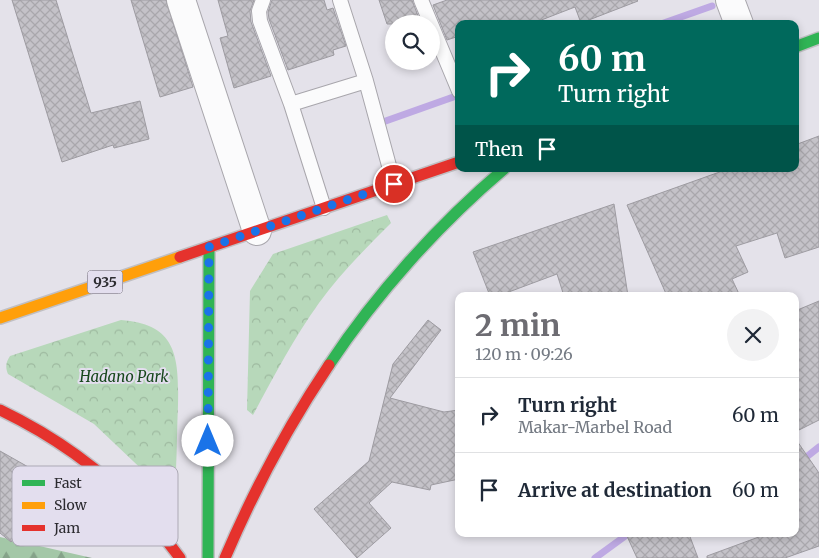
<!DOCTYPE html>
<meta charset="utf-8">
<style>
body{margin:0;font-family:Merriweather,serif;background:#f2f2f3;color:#1f2937;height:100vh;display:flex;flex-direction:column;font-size:19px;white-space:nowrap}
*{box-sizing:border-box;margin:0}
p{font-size:16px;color:#747a83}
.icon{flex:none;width:28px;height:28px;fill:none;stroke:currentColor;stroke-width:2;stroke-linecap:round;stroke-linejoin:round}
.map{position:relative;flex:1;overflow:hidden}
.drawer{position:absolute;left:455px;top:292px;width:344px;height:245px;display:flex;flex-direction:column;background:#fff;border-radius:10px;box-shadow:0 2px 8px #0003}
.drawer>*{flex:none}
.top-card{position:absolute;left:455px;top:20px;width:344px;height:152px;border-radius:10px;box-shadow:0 2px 8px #0003;background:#00695c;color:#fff;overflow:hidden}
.fabs{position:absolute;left:385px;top:15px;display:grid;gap:10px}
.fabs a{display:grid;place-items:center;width:55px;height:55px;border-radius:50%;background:#fff;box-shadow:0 2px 8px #0003;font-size:25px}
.pin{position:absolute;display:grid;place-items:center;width:42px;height:42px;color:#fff;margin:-21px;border:2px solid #fff;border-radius:50%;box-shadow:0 1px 5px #0007}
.me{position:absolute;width:55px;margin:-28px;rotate:0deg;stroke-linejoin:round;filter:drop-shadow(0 0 4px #0008)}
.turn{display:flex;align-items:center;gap:18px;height:105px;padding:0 20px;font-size:22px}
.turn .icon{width:65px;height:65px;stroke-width:2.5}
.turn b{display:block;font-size:35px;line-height:42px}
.then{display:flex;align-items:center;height:48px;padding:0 20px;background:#0003;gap:10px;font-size:19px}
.round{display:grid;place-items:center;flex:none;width:52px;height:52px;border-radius:26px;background:#f2f2f3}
.summary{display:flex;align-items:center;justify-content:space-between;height:85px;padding:0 20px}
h1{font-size:30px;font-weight:700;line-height:38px;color:#6d6c72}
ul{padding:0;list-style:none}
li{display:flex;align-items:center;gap:15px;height:75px;padding:0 20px;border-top:1px solid #e0e1e3}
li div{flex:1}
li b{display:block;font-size:19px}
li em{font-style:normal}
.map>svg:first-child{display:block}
.forest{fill:url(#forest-firs)}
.park{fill:url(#park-crowns)}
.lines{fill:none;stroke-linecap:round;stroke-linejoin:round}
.stream{stroke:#bea9e3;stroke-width:7}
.building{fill:url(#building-cross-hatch);stroke:#9d9ba1}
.lane-casing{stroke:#a8a6ac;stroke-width:16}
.street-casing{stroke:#a8a6ac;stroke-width:30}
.fast-casing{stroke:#c0bfc3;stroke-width:14}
.slow-casing{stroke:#c0bfc3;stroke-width:14}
.jam-casing{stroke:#c0bfc3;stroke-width:14}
.lane{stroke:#fbfbfc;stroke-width:14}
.street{stroke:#fbfbfc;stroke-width:28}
.fast{stroke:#30b455;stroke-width:11}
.slow{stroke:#ff9f0a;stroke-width:11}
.jam{stroke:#e5322d;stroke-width:11}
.route{stroke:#1a73e8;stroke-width:9;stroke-dasharray:0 16.2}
.labels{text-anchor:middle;stroke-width:4;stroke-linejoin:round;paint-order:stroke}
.shield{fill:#e3deee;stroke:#64616a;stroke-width:1}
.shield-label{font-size:14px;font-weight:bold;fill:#2d2c31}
.park-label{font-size:15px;font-style:italic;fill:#17471c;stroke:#e3deee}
.key{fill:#e3deee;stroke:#aca9b5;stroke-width:1}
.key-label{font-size:14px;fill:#2d2c31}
</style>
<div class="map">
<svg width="819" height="558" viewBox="0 0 819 558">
<defs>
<pattern id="forest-firs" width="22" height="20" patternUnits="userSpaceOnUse" patternTransform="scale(1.25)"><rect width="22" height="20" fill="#a3c7a7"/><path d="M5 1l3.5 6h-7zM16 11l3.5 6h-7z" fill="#85a289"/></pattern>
<pattern id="park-crowns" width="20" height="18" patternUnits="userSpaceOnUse" patternTransform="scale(1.25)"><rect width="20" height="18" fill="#b7d8ba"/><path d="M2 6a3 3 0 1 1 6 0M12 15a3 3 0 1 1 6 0" fill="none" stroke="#9ebaa0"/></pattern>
<pattern id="building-cross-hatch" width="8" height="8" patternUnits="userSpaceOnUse" patternTransform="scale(1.25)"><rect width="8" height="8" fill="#c4c2c8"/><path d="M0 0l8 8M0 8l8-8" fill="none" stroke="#a9a7ac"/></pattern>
</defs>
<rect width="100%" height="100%" fill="#e4e2ea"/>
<path class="forest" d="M0 537 92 558H0Z"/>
<path class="park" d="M387 215 391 223C366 248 340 274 319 303 294 338 274 376 253 415L247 410 250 291 273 254Z
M121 320C177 324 179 357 178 405 177 426 177 448 176 470 172 481 163 484 153 480L94 424 8 374C5 367 6 362 10 356Z"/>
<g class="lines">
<path class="stream" d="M661 24 712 6
M380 123 459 95
M795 466 819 447
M595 558 628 534"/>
</g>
<path class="building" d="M12 0H56L91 113 140 101 149 139 114 148 113 145 62 162Z
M131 0H166L193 87 160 97Z
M218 0H254L250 11 251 22 271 76 234 88 220 38 228 36Z
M272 0H324L327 10 333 8 346 46 333 50 334 55 288 70 269 19 268 12Z
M379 0H412L421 24H387Z
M447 0H637L638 1 581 23 575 7 531 24H459V36L447 40 433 5Z
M819 136V247L785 258 777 233 736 246 748 272 732 279 740 296H667L627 205 728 169H795V145Z
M614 204 628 296H564L557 274 498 296H490L473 252Z
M819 301V420L795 432V311Z
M428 320 441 330 390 398 444 412 459 410V479L431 485 430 490 392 482 369 503 391 528 357 558 314 509 369 461 393 364Z
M795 438 819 473V546L785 558H707V556L767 534H795Z
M0 451 30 468 21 483 38 495 27 511 33 517 11 542 0 533Z
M626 534H689L698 558H637Z"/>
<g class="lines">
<g class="lane-casing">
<path id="lane" d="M263 0 259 11 260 21 291 104 324 208
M340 0 366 81 394 184
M421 0 431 24
M431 24 459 91
M291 104 366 81"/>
</g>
<g class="street-casing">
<path id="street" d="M181 0 257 231
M730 0 739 24"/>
</g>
<g class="fast-casing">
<path id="fast" d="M795 47 819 38
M329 365C376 294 439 224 504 169
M208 558 209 247"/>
</g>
<g class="slow-casing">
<path id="slow" d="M0 318 180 257"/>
</g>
<g class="jam-casing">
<path id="jam" d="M180 257 459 162
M0 410C71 444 133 494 180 558
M225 558C254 490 288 426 329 365"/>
</g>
<use href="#lane" class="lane"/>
<use href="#street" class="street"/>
<use href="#fast" class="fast"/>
<use href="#slow" class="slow"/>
<use href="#jam" class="jam"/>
</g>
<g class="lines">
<path class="route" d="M208 441 209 247 394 184"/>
</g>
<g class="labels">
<rect class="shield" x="87.5" y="270.5" width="35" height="23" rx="4"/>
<g class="shield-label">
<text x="105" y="287">935</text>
</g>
<g class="park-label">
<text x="124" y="382">Hadano Park</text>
</g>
</g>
<rect x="12" y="466" width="166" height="80" rx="8" class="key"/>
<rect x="22" y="480" width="23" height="6" fill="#30b455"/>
<rect x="22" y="502" width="23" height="7" fill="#ff9f0a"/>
<rect x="22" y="525" width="23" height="6" fill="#e5322d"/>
<g class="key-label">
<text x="54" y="488">Fast</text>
<text x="54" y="510">Slow</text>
<text x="54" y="533">Jam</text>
</g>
</svg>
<div class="fabs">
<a><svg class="icon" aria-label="search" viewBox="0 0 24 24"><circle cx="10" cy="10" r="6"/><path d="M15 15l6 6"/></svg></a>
</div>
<div class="pin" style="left:394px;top:184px;background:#d93025"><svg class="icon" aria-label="arrive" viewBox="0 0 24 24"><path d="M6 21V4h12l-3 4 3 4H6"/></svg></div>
<svg class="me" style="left:208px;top:441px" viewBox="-20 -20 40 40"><circle r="19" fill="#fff"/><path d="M0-13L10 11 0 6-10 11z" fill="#1a73e8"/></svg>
<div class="top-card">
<div class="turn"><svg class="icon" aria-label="right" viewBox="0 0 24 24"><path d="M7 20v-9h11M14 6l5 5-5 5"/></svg><div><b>60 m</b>Turn right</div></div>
<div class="then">Then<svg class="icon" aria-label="arrive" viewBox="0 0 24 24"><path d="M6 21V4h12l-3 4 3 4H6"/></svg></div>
</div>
<section class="drawer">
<div class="summary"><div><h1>2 min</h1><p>120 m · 09:26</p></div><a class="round"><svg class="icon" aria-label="close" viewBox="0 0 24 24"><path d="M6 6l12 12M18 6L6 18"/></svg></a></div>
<ul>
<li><svg class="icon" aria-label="right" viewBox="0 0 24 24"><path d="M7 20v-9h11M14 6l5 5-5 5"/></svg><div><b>Turn right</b><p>Makar-Marbel Road</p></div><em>60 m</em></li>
<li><svg class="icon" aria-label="arrive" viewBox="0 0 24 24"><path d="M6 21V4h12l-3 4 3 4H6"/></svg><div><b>Arrive at destination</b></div><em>60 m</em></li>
</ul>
</section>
</div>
